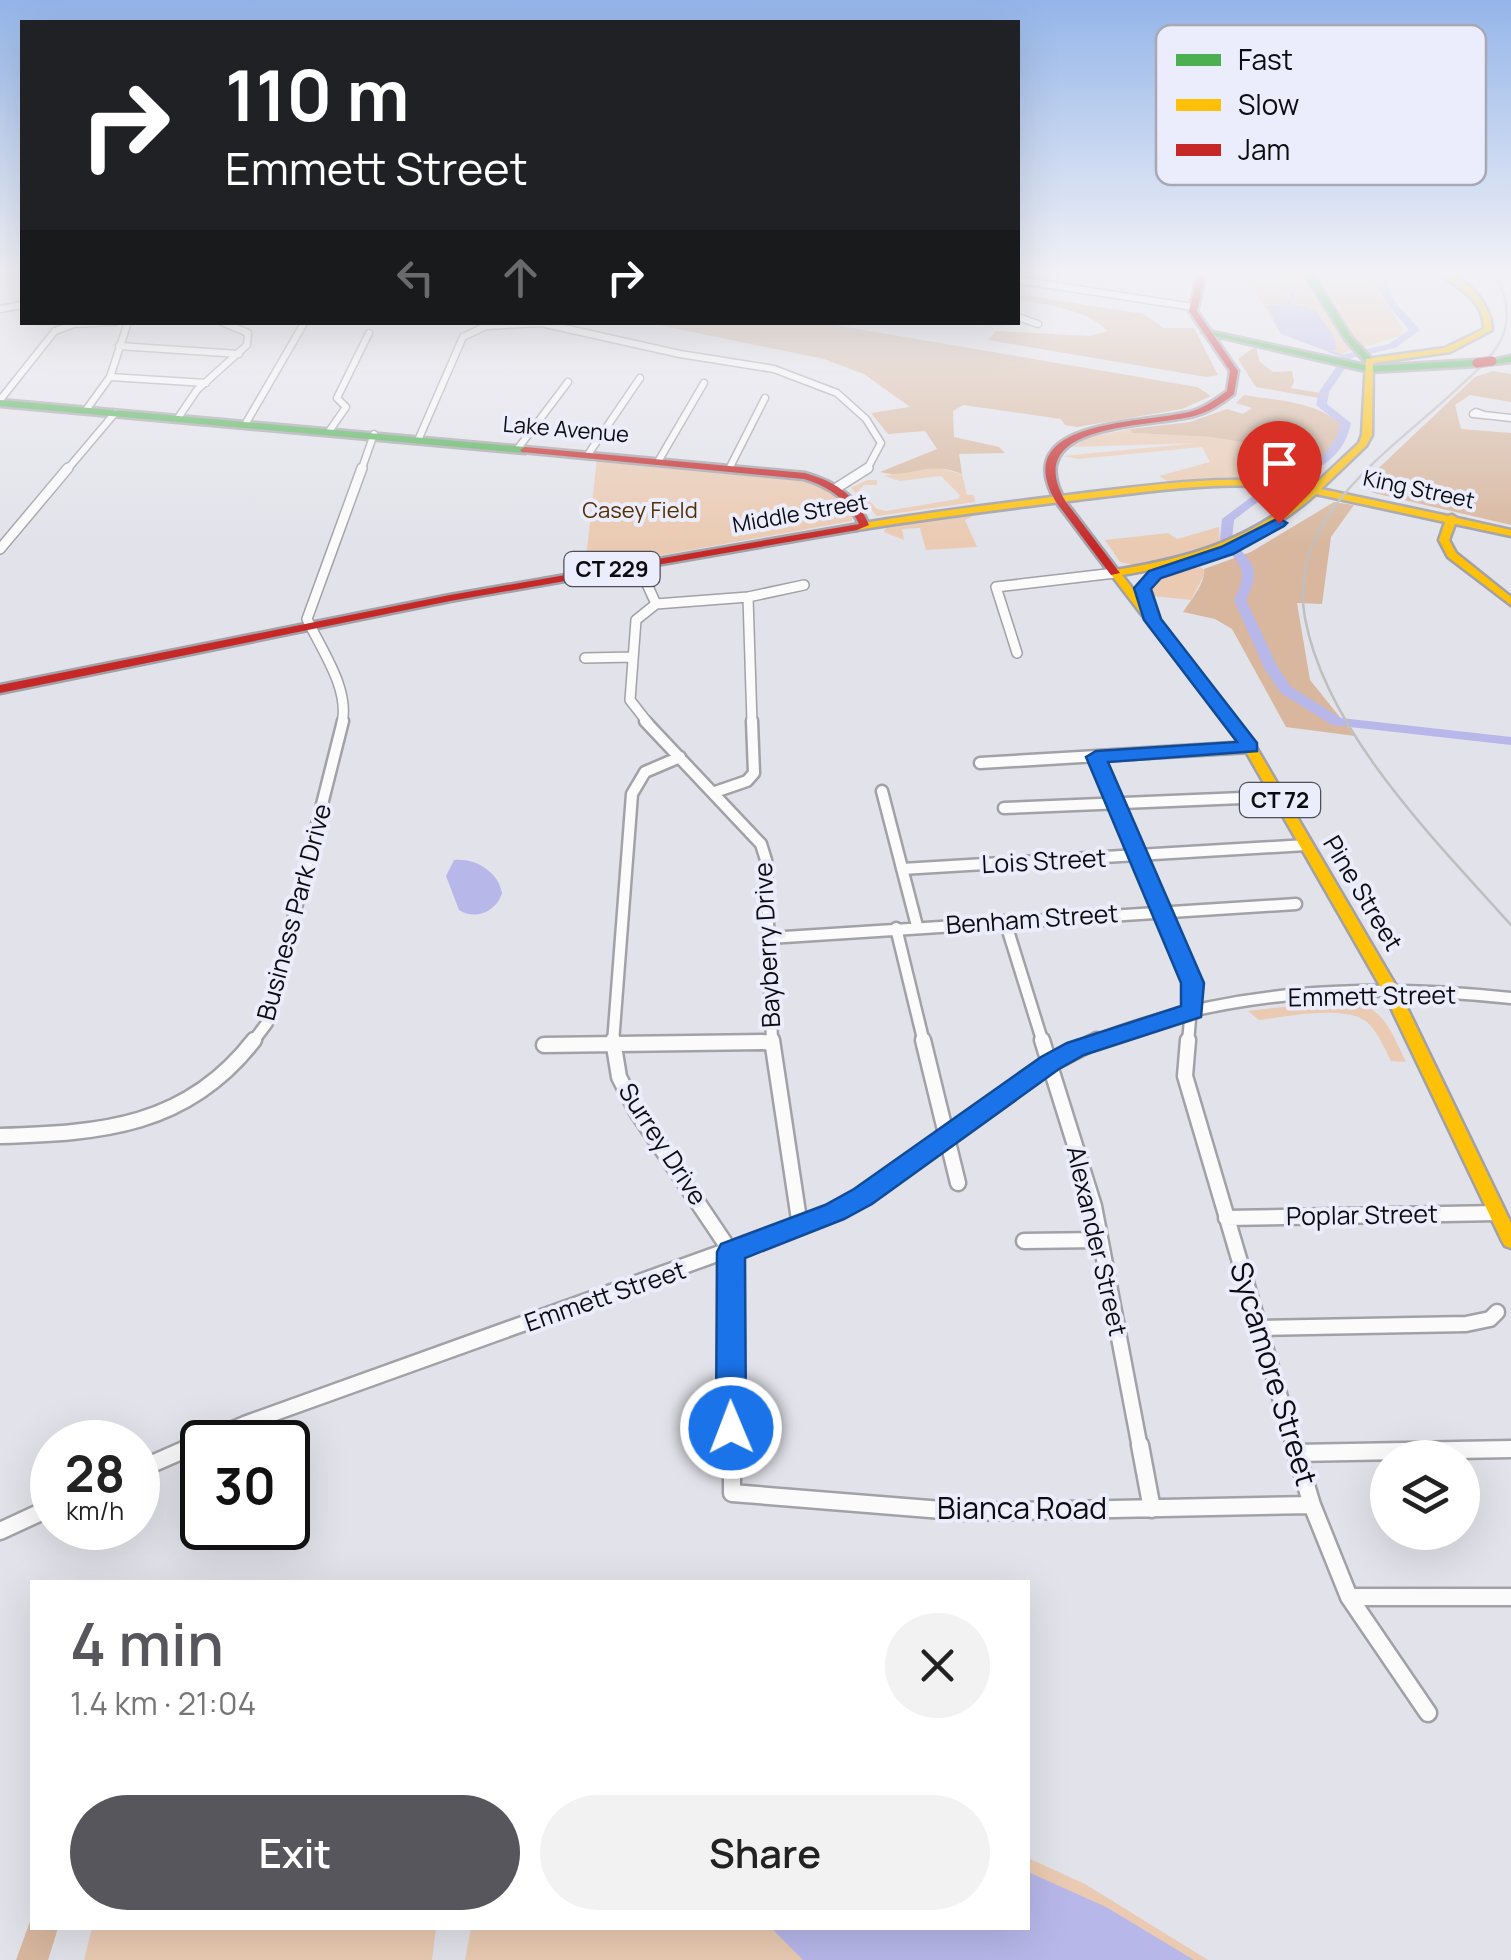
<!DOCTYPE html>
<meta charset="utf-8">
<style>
body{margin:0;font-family:Manrope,sans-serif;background:#f2f2f2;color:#222;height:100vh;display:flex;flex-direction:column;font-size:38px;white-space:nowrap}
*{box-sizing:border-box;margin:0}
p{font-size:32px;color:#767676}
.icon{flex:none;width:55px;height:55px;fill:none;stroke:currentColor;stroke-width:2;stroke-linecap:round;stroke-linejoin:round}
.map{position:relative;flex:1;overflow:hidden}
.details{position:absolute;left:30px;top:1580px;width:1000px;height:350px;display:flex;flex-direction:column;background:#fff;border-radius:0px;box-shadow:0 10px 40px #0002}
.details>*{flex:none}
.top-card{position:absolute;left:20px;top:20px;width:1000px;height:305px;border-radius:0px;box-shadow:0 10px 40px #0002;background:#202124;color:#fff;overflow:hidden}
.tools{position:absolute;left:1370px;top:1440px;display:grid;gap:20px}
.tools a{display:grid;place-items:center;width:110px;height:110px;border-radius:50%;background:#fff;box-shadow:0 10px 40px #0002;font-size:50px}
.speed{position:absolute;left:30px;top:1420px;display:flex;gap:20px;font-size:50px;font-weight:700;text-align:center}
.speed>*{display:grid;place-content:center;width:130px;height:130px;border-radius:50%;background:#fff;box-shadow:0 10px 40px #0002;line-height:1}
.speed small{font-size:25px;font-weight:400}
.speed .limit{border:5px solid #111;border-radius:15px;background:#fff;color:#111}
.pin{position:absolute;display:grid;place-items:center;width:85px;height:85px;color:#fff;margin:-102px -42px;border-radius:50% 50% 50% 0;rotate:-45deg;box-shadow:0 0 10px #0007}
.pin .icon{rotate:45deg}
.me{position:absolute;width:110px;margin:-55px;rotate:359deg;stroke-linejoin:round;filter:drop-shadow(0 0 8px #0008)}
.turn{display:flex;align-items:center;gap:35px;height:210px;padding:0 40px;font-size:45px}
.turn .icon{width:130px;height:130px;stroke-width:2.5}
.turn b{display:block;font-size:70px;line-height:85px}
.lanes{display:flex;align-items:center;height:95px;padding:0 40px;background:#0003;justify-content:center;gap:50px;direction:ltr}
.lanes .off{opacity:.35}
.round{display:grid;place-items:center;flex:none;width:105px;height:105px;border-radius:52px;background:#f2f2f2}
.overview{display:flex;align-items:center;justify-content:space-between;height:170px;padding:0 40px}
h1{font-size:60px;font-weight:600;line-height:75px;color:#56565c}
.primary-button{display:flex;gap:20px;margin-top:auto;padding:20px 40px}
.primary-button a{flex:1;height:115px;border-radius:60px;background:#56565c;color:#fff;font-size:40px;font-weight:600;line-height:115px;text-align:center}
.primary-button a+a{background:#f2f2f2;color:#222}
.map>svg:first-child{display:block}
.green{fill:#eacab2}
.forest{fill:#d8b79e}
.water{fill:#b7b7ea}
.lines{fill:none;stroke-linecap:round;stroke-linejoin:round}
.stream{stroke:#b7b7ea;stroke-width:2.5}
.river{fill:#b7b7ea;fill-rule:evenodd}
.street-far4-casing{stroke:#a1a1a7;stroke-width:9}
.street-far3-casing{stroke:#a1a1a7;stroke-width:12}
.street-far2-casing{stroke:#a1a1a7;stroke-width:15}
.street-far1-casing{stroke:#a1a1a7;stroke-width:19}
.street-casing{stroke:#a1a1a7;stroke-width:21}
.fast-casing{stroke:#a1a1a7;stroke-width:5}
.slow-casing{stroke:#a1a1a7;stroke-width:5}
.jam-casing{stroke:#a1a1a7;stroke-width:5}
.street-far4{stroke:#fbfbfc;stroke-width:6}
.street-far3{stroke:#fbfbfc;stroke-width:9}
.street-far2{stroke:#fbfbfc;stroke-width:10}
.street-far1{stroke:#fbfbfc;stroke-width:14}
.street{stroke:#fbfbfc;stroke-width:16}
.fast{fill:#4caf50;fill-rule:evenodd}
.slow{fill:#ffc107;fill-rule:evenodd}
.jam{fill:#c62828;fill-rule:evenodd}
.rail{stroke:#bfbfc1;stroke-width:2.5}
.jam-bridge-casing{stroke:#a1a1a7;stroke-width:11;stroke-linecap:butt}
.jam-bridge{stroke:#c62828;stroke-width:9}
.route{fill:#1a73e8;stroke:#114b97;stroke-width:2.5}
.labels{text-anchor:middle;stroke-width:8;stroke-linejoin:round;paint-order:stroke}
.far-street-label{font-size:22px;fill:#0b0b10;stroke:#ebecfc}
.far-park-label{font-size:22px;fill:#562e03;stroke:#ebecfc}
.shield{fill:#ebecfc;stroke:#4e4e57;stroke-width:2.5}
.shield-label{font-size:22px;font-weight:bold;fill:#0b0b10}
.street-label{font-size:25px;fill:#0b0b10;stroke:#ebecfc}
.near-street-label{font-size:30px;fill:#0b0b10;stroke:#ebecfc}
.key{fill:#ebecfc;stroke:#a8a8b5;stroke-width:2.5}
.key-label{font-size:28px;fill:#0b0b10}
</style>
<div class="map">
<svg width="1511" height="1960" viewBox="0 0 1511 1960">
<rect width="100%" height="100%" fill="#e2e2ea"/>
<path class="green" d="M1212 270H1364L1402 327V335L1341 354 1329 352 1281 334 1252 286 1209 281Z
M1130 429 1134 433 1211 437 1247 443 1288 472 1276 479 1230 477 1167 481 1159 476 1210 462 1202 447 1078 459 1063 456 1197 443 1072 447 1090 437Z
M597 457 802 478 838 492 852 507V521L585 569Z
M930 466 962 474 967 495H974L975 502 877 516 851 488 867 480H877V485H864L859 490 877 509 886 511 958 499 960 495 941 476 900 481 884 476Z
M977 514 965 520 977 547 926 550 920 528 902 529 904 540 884 532 886 528Z
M1219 527 1220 546 1137 566 1120 562 1105 540 1168 533 1177 539Z
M1200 567 1206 571 1191 600 1152 596 1153 584 1161 577Z
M1324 1002C1380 1001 1383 1014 1406 1062L1391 1061C1385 1049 1379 1035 1370 1025 1351 1003 1286 1017 1259 1020L1248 1011Z
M1028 1858 1085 1884 1208 1960H465L471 1928H1028Z
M92 1928H436L432 1960H84Z"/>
<path class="forest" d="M1018 294 1144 314 1163 328H1194L1218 375 1206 377 988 340 996 331 1090 336 1107 331C1090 310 1044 304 1018 300Z
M648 323H823L1197 387 1211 396 1182 409 1077 427 1065 425 1061 419 963 405 953 411 954 437 999 447 1005 453 959 454 962 474C927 459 907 480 880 472L937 449 925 431 888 434 871 413 910 407 864 374 824 359Z
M1256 346 1259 361 1273 372 1292 371 1294 382 1291 388 1320 393 1319 398 1256 387 1238 359Z
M1493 371 1511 374V402L1470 395 1455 405 1461 429 1511 433V525L1374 493 1365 487V481L1475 377Z
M1244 395C1279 401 1316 401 1343 426 1339 455 1313 466 1288 472L1247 443 1211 437 1133 433 1130 429 1190 422 1227 409 1243 414 1252 408 1236 403Z
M1334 502 1354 505 1331 537 1322 604 1297 603 1310 680 1355 736 1286 727 1232 629 1215 619 1183 612C1191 600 1206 582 1204 569L1251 552Z
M32 1916V1928H58L48 1960H16Z"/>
<path class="water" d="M1290 303 1315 310 1332 333 1337 349 1327 351 1281 334 1267 306Z
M454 860C475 858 498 871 502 893 497 911 475 921 459 910L446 876Z
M1028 1872 1106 1907 1194 1960H803L771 1928H1028Z"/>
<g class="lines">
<path class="stream" d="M1283 283 1293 295 1289 302
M1329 351 1348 358"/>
<path class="river" d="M1368 270H1377L1395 302 1420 330 1395 348 1352 358 1329 392 1327 404 1351 423C1343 463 1311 471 1279 489 1263 498 1248 509 1234 520L1232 539C1253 566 1262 567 1246 600L1278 668 1291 687 1341 718 1511 737V745L1332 725 1281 693 1264 668 1234 600C1250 567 1240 567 1220 539L1222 519 1258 492 1323 456 1337 437 1340 424 1316 405 1319 392 1345 354 1389 344 1409 330 1388 305Z"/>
<g class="street-far4-casing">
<path id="street-far4" d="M1018 280 1193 307
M0 309 22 305
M1018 317 1038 324
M119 346 239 354
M110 377 206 383
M0 400 55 331 74 324 115 322
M86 410 110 377 128 322
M1476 412 1484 415 1473 414Z
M1484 415 1511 418
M178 418 197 390 247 345 248 333 222 322
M246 423 303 325
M330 430 346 407 337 398 369 333
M419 438 463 337 486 326 541 323 680 354 774 369 837 393 866 419 881 443 866 471
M519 447 568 382
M589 453 640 378
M659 460 704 383
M730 467 765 398
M66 471 115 413
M361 471 374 434"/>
</g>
<g class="street-far3-casing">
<path id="street-far3" d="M838 487 868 468
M0 549 68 468
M638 564 656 604
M748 597 752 723
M656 604 748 597 804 585
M1017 653 996 587 1115 573
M585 658 633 657
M342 723C350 689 321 649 307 619L362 468
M648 723 630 700 636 620 656 604"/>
</g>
<g class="street-far2-casing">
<path id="street-far2" d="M645 721 761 844 766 860 772 1043
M1096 757 1193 983 1188 1043
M980 763 1250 747
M882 791 917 926
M715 792 747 781 754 773 752 721
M1004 808 1242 798
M902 869 1306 845
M1005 921 1043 1043
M896 928 924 1043
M769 938 1296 904
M252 1043 267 1023 343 721
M613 1043 632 794 645 772 680 757
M716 1043 772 1042
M1091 1043C1224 988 1370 983 1511 998"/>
</g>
<g class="street-far1-casing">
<path id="street-far1" d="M613 1040 619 1077 637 1112 731 1252 732 1448
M772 1040 800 1226
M923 1040 958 1183
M1042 1040 1094 1206 1140 1448
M1188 1040 1185 1076 1295 1448
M544 1045 772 1042
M0 1136C101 1133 187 1127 254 1040
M1226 1218 1498 1213
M1024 1241 1100 1240
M1260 1328 1466 1324 1490 1319 1497 1312
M189 1448 247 1423 834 1212 863 1196 1041 1069 1097 1040"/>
</g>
<g class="street-casing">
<path id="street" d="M732 1445V1493L967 1512 1312 1505
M1140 1445 1152 1509
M1294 1445 1312 1505 1349 1597 1428 1713
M1296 1453 1511 1449
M138 1470 195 1445
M0 1531 52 1507
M1349 1597H1511"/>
</g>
<g class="fast-casing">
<path id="fast" d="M1302 270H1310L1352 338 1372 359V363H1366L1345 339Z
M1203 330 1370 366 1477 360 1481 363 1477 366 1370 372 1206 334 1202 332Z
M1511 356V362L1492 364 1488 361Z
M0 400 525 447 530 450 525 453 0 406Z"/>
</g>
<g class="slow-casing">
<path id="slow" d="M1433 270C1462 270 1492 303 1492 330L1450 352 1373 363 1372 435 1366 446 1321 489 1448 516 1452 515 1457 518 1511 530V536L1455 524 1449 540 1456 553 1511 597V605L1448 557 1439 540 1445 522 1316 494C1261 544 1194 563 1122 575L1256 747 1399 991 1511 1223V1248L1505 1246 1502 1241 1383 991 1244 748 1110 573 1115 570C1189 558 1247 541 1306 492 1239 478 1161 490 1093 498 1014 508 935 517 857 530L852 527 857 524C935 511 1013 502 1092 492 1164 484 1239 472 1312 487L1359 443 1362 435 1366 359 1445 348 1484 329C1484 298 1456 286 1433 270Z"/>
</g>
<g class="jam-casing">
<path id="jam" d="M1199 270H1207L1197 311 1238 371 1234 394C1222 404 1209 412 1194 416 1148 428 1018 422 1066 502L1120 573 1111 575 1056 502C1006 417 1147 424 1193 411 1206 407 1216 399 1227 391L1230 371 1189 311Z
M525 447 805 473C836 482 856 495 869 525L857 530 450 601 0 693V685L450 595 859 524C847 499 830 487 804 479L522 452 520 450Z"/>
</g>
<use href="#street-far4" class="street-far4"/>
<use href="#street-far3" class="street-far3"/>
<use href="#street-far2" class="street-far2"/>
<use href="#street-far1" class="street-far1"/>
<use href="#street" class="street"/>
<use href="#fast" class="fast"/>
<use href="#slow" class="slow"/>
<use href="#jam" class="jam"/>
<path class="rail" d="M1493 270C1505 290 1511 313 1503 335 1495 356 1475 372 1459 387 1395 448 1286 514 1305 618 1326 732 1436 841 1511 925"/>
<g class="jam-bridge-casing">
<path id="jam-bridge" d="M1477 363 1492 361"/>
</g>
<use href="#jam-bridge" class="jam-bridge"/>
</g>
<linearGradient id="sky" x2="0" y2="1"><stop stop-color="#94b5e9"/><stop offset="0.5" stop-color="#f2f2f6"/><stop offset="1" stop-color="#f2f2f6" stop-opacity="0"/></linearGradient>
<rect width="1511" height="545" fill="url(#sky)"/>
<path class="route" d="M1279 518 1287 523 1284 526 1233 554 1161 578 1151 589 1161 619 1257 743V751L1108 762 1204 983 1201 1017 1084 1055 1059 1069 872 1204 844 1219 745 1258 746 1428 742 1437 731 1441 720 1437 716 1428 717 1252 721 1244 825 1205 854 1189 1041 1057 1067 1043 1181 1006V983L1086 757 1096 751 1237 742 1144 620 1134 588 1149 571 1221 547Z"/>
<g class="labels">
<g class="far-street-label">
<text transform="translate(566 429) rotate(5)" y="8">Lake Avenue</text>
<text transform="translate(1419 489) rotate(12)" y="8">King Street</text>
<text transform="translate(800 513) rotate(-10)" y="8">Middle Street</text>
</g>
<g class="far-park-label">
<text x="640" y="518">Casey Field</text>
</g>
<g class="shield">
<rect x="564.5" y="552" width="95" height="34" rx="8"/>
<rect x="1240" y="783" width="80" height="34" rx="8"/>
</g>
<g class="shield-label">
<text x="612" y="577">CT 229</text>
<text x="1280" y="808">CT 72</text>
</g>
<g class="street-label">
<text transform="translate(1044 861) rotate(-3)" y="9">Lois Street</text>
<text transform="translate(1363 893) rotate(59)" y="9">Pine Street</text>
<text transform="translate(294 912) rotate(-75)" y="9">Business Park Drive</text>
<text transform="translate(1032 919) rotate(-4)" y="9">Benham Street</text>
<text transform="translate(767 945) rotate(-93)" y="9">Bayberry Drive</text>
<text transform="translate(1372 996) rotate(-1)" y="9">Emmett Street</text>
<text transform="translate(663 1144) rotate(57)" y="9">Surrey Drive</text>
<text transform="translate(1362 1215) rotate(-1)" y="9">Poplar Street</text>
<text transform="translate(1097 1241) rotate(77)" y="9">Alexander Street</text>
<text transform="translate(605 1296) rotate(-19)" y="9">Emmett Street</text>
</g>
<g class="near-street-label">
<text transform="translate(1273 1374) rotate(73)" y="10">Sycamore Street</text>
<text x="1022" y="1519">Bianca Road</text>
</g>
</g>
<rect x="1156" y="25" width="330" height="160" rx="15" class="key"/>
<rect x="1176" y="54" width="45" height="12" fill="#4caf50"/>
<rect x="1176" y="99" width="45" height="12" fill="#ffc107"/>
<rect x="1176" y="144" width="45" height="12" fill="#c62828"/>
<g class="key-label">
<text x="1238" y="70">Fast</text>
<text x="1238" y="115">Slow</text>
<text x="1238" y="160">Jam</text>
</g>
</svg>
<div class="tools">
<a><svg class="icon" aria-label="layers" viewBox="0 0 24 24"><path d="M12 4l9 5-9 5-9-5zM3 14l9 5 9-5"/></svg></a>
</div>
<div class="speed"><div>28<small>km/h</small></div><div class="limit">30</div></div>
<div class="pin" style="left:1279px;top:523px;background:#d93025"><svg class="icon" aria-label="arrive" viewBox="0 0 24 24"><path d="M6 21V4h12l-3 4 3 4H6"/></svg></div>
<svg class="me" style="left:731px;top:1428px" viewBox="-20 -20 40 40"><circle r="17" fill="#1a73e8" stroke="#fff" stroke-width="3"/><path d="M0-11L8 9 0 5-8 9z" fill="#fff"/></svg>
<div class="top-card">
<div class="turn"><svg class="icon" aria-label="right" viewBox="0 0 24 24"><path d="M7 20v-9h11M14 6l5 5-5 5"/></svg><div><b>110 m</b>Emmett Street</div></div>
<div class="lanes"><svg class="icon off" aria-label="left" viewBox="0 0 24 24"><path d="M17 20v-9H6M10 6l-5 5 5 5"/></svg><svg class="icon off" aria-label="ahead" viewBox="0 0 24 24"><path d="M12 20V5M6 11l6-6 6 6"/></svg><svg class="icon" aria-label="right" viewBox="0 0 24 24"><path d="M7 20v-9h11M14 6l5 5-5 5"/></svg></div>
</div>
<section class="details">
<div class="overview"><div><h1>4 min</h1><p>1.4 km · 21:04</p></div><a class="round"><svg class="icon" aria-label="close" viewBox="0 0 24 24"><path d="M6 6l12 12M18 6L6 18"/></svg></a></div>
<div class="primary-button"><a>Exit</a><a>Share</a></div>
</section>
</div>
